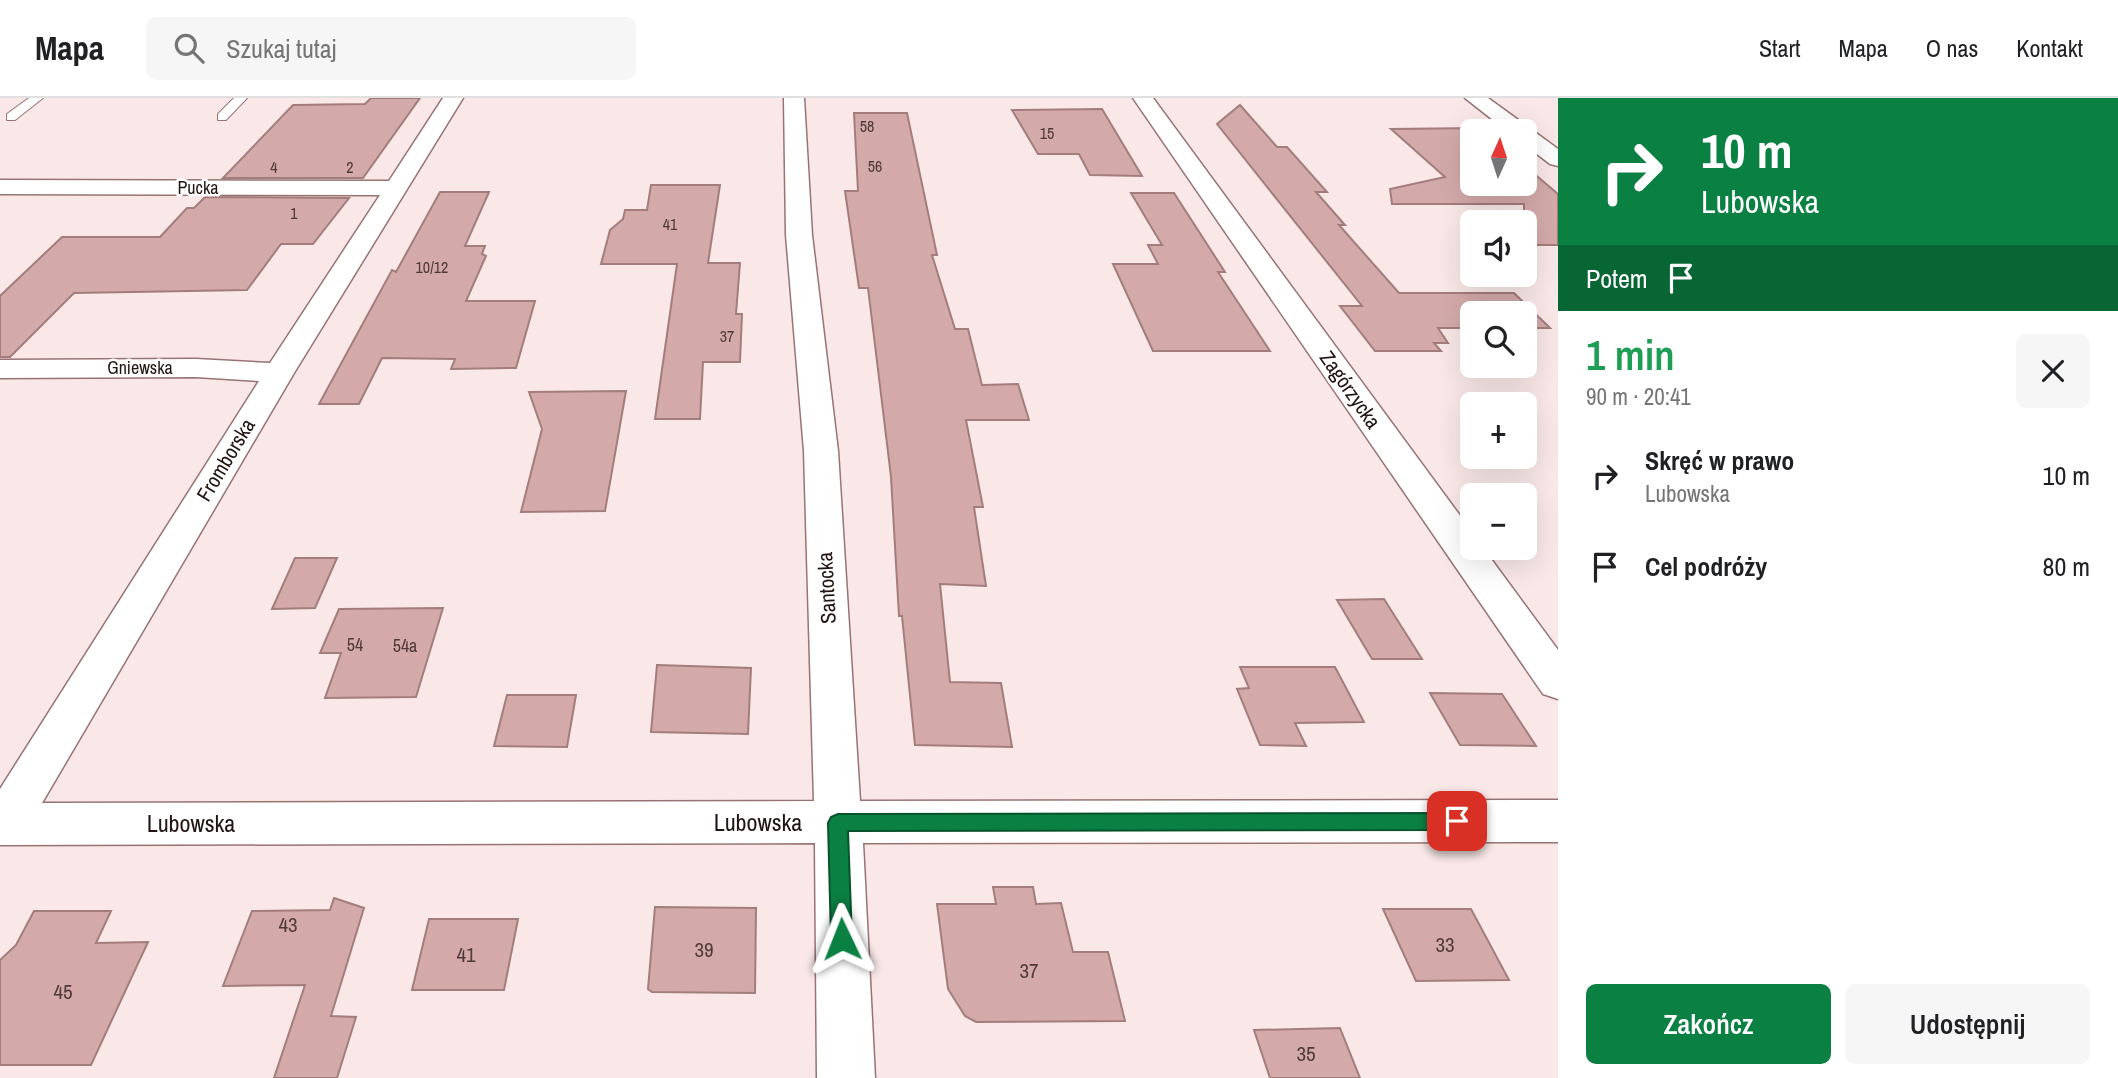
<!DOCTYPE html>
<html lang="pl">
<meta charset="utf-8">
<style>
body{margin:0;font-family:"Archivo Narrow",sans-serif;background:#f6f6f6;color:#202124;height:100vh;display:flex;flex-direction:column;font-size:26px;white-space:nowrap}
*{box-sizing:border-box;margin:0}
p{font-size:23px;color:#757577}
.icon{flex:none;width:38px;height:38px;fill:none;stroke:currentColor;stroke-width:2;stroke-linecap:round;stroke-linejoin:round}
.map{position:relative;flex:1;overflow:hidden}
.drawer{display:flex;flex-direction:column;background:#fff;width:560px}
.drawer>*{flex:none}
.guide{background:#0b8043;color:#fff;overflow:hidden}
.needle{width:46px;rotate:3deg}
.fabs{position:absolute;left:1460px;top:21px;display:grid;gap:14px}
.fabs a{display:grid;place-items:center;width:77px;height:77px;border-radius:10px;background:#fff;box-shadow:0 7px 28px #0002;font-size:35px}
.pin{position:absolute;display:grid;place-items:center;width:60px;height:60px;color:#fff;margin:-30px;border-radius:14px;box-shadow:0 4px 10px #0006}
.me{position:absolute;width:77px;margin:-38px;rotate:358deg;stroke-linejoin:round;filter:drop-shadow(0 0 5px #0008)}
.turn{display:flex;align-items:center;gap:24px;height:147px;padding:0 28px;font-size:32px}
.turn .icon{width:91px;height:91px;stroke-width:2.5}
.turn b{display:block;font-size:49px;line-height:60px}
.then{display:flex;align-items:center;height:66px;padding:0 28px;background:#0003;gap:14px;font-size:26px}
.round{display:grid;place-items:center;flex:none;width:74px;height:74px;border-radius:10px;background:#f6f6f6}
.summary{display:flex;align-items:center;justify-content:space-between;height:119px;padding:0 28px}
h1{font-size:42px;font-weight:600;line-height:52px;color:#1e9e55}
.cta{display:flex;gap:14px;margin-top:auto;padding:14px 28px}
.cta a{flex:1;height:80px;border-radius:10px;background:#0b8043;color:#fff;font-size:28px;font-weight:600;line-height:80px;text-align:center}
.cta a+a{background:#f6f6f6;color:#202124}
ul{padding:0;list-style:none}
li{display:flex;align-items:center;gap:21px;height:91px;padding:0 28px}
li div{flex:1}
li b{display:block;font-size:26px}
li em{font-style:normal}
header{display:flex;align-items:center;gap:42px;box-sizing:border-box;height:98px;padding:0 35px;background:#fff;border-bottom:2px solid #e0e0e0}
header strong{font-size:33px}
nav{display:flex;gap:38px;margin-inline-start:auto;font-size:24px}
.search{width:490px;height:63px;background:#f6f6f6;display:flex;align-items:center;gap:18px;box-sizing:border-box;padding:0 24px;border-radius:10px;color:#757577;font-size:26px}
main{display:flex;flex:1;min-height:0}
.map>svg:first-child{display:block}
.building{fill:#d3aaa9;stroke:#a37d7c;stroke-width:2}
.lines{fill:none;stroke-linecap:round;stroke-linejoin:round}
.lane-casing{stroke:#987373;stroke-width:2}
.street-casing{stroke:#987373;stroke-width:3}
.lane{fill:#fff;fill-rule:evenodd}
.street{fill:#fff;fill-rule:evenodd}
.route{fill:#0b8043;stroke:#07532c;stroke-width:2}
.labels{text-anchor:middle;stroke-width:5;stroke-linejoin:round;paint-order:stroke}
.far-number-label{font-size:16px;fill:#4e3a38}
.far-street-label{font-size:18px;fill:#221413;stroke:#fff}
.number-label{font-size:18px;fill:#4e3a38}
.street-label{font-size:21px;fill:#221413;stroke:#fff}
.near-number-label{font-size:21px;fill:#4e3a38}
.near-street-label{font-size:24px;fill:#221413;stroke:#fff}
</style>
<header>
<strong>Mapa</strong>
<div class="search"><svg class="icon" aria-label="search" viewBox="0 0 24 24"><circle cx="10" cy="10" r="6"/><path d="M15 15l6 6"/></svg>Szukaj tutaj</div>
<nav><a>Start</a><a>Mapa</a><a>O nas</a><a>Kontakt</a></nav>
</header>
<main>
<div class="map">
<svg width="1558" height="980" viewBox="0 0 1558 980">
<rect width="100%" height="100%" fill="#fae8e8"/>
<path class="building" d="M371 0H420L363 80H223L293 7 365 6Z
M1240 7 1277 49H1287L1327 94H1316L1345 127H1339L1399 195H1514L1550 230H1524V215H1472V230H1438L1448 245H1434L1441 253H1375L1340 208H1362L1217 26Z
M1102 11 1142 78 1090 77 1079 56H1038L1012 12Z
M854 15H907L937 157H932L955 231H968L982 287 1018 286 1029 322H966L983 409H974L986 488 940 486 950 584 1001 585 1012 649 915 647 902 518H899L891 379 880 288 868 190H859L845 93H858Z
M1480 30 1484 33H1472V86H1524V67L1558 96V147H1524V106H1392L1390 91 1445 79 1391 31Z
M651 87H720L708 165H740L736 216H742L740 264H703L700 321H655L677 166H601L610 132 623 121 625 112H647Z
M440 94H489L465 148H485L482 156 486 158 466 203H535L516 270 451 271 455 261 382 260 359 306H319L392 172 396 174Z
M1131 95H1174L1225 174H1218L1270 253H1153L1113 166H1158L1148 147H1162Z
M205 99 349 100 313 146H281L247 192 74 195 10 259H0V198L62 139H160L187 110H194Z
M626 293 605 413 521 414 542 331 529 294Z
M295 460H337L315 510 272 511Z
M1384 501 1422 561H1372L1337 502Z
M443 510 416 599 325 600 341 555H320L339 511Z
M657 567 751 570 748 636 651 634Z
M1240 569H1335L1364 624 1295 625 1306 648 1260 647 1237 591 1249 590Z
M1430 595 1502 596 1536 648 1460 647Z
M507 597H576L567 649 494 648Z
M993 789H1033L1036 806 1061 805 1073 854H1108L1125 923 976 924 965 918 948 891 937 806H996Z
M334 800 364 810 331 918 356 919 337 980H274L305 887 223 888 252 813 330 812Z
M655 809 756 810 755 895 652 894 648 891Z
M1383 811H1471L1509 882 1416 883Z
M34 813H111L96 845 148 844 91 967H0V862L16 847Z
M429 821H518L504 892H412Z
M1340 930 1360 980H1270L1254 932Z"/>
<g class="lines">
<g class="lane-casing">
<path id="lane" d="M29 0H43L15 22H7V16Z
M234 0H247L226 22H218V16Z"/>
</g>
<g class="street-casing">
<path id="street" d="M443 0H463L294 275 42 705 814 703 804 353 786 137 784 0H804L812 137 838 353 860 703 1558 702V744L863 745 875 980H817L815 745 0 747V691L259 283 196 279 0 280V262L196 261 270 265 380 97 0 96V82L389 83Z
M1133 0H1153L1472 434V450H1483L1558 552V601L1543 596Z
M1465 0H1488L1558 51V68L1550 66 1524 46V33H1507Z"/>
</g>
<use href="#lane" class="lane"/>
<use href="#street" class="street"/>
</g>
<path class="route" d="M1457 715 1464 717 1467 723 1464 729 1457 732 848 733 852 841 849 848 842 851 834 848 831 841 828 725 831 719 838 716Z"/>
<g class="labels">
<g class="far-number-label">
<text x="867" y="34">58</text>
<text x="1047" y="41">15</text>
<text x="875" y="74">56</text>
<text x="274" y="75">4</text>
<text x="350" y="75">2</text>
<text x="294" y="121">1</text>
<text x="670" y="132">41</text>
<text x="432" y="175">10/12</text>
<text x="727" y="244">37</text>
</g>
<g class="far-street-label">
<text x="198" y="96">Pucka</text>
<text x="140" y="276">Gniewska</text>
</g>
<g class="number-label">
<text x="355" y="553">54</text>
<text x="405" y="554">54a</text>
</g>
<g class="street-label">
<text transform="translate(1350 292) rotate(55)" y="7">Zagórzycka</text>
<text transform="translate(226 362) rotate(-59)" y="7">Fromborska</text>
<text transform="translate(827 490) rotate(-93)" y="7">Santocka</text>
</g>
<g class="near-number-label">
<text x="288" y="834">43</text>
<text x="1445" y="854">33</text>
<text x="704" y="859">39</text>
<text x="466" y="864">41</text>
<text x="1029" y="880">37</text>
<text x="63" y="901">45</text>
<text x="1306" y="963">35</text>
</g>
<g class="near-street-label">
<text x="758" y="733">Lubowska</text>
<text x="191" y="734">Lubowska</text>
</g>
</g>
</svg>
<div class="fabs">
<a><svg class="needle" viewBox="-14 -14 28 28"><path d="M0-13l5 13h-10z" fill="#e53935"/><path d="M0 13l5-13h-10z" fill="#757577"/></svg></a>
<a><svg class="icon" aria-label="sound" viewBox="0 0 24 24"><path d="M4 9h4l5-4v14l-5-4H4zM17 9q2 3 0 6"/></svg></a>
<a><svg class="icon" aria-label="search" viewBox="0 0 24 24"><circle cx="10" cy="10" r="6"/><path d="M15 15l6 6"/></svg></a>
<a>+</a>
<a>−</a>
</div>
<div class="pin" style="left:1457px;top:723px;background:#d93025"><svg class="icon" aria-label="arrive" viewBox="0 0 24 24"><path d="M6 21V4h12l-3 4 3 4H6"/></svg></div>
<svg class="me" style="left:842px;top:841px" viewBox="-20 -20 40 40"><path d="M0-17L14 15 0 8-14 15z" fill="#0b8043" stroke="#fff" stroke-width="4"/></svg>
</div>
<section class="drawer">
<div class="guide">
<div class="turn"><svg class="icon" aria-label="right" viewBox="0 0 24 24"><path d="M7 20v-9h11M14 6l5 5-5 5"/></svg><div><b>10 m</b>Lubowska</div></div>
<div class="then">Potem<svg class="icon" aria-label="arrive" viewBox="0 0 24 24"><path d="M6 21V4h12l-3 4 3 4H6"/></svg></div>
</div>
<div class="summary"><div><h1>1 min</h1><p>90 m · 20:41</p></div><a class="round"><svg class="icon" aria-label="close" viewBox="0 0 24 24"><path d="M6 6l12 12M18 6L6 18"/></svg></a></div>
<ul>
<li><svg class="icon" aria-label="right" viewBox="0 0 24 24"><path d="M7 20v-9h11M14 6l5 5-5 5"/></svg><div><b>Skręć w prawo</b><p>Lubowska</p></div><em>10 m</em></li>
<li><svg class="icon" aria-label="arrive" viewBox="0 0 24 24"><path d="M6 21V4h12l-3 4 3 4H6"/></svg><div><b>Cel podróży</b></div><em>80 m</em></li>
</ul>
<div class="cta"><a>Zakończ</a><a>Udostępnij</a></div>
</section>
</main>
